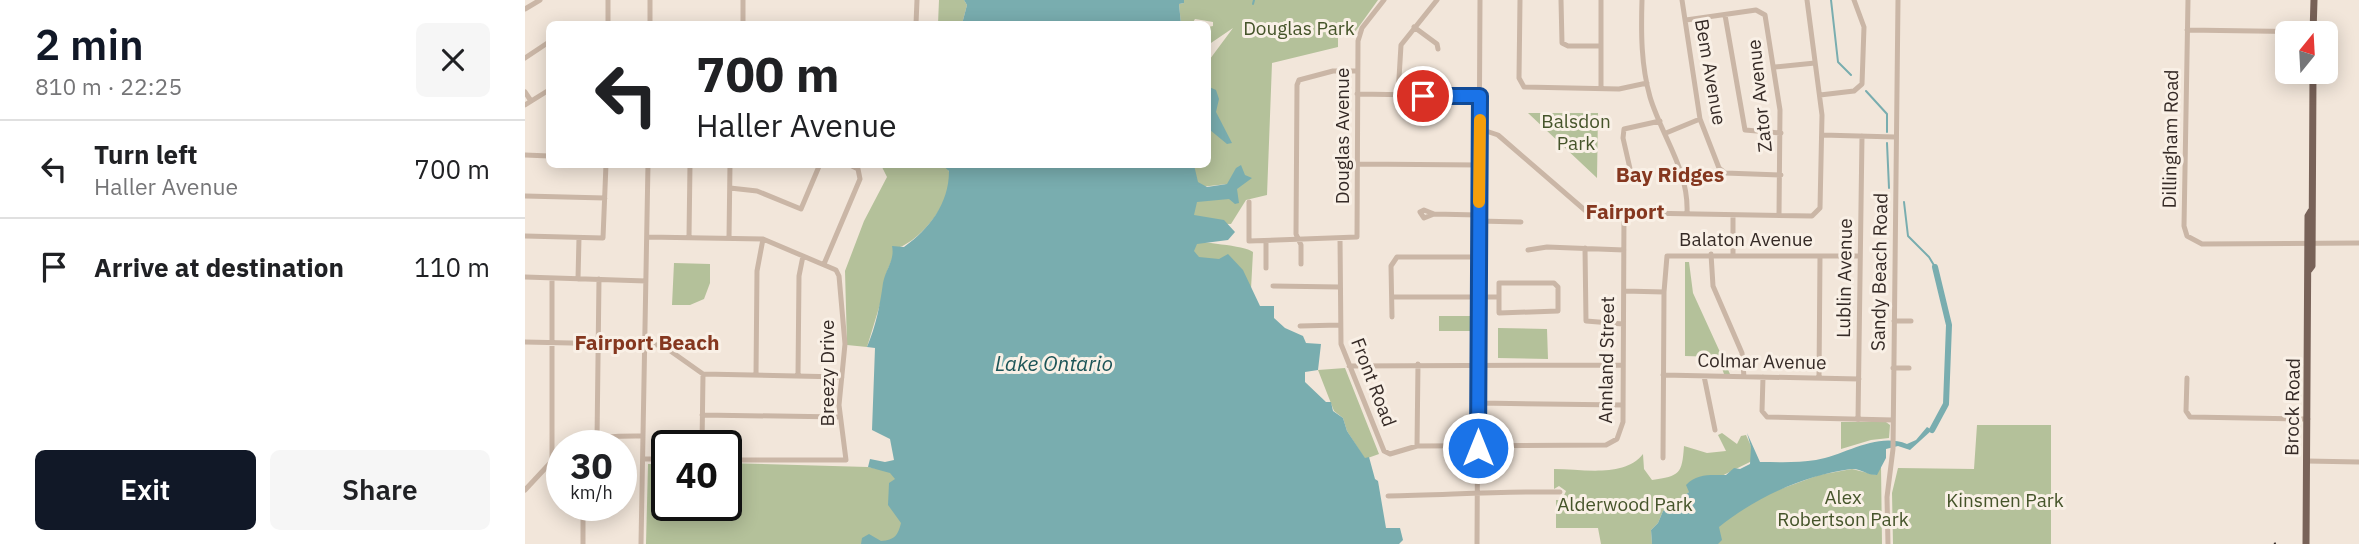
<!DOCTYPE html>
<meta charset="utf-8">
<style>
body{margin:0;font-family:"IBM Plex Sans",sans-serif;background:#f6f6f6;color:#202124;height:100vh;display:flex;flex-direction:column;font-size:26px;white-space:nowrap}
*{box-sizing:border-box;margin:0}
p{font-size:23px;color:#757577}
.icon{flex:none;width:38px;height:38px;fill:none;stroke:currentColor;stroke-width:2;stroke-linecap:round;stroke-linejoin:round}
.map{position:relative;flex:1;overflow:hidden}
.side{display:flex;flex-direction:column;background:#fff;width:525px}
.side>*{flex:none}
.banner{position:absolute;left:21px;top:21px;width:665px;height:147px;border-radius:10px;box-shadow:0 4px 18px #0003;background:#fff;color:#202124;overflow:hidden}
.needle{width:46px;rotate:18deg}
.buttons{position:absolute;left:1750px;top:21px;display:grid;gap:14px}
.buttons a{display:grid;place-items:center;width:63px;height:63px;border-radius:10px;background:#fff;box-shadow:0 4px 18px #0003;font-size:35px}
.speed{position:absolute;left:21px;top:430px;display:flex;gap:14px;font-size:35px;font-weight:700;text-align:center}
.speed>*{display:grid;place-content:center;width:91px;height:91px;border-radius:50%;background:#fff;box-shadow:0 4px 18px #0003;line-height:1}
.speed small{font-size:18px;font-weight:400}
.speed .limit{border:4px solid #111;border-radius:10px;background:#fff;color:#111}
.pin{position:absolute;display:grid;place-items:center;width:60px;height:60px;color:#fff;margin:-30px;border:4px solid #fff;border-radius:50%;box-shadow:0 2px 7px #0007}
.me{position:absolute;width:77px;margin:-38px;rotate:0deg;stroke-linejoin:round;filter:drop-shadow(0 0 5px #0008)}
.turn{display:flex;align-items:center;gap:24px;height:147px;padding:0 35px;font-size:32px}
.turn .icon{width:91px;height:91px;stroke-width:2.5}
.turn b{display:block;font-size:49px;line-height:60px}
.round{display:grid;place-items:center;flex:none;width:74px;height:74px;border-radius:10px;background:#f6f6f6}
.overview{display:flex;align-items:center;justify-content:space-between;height:119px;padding:0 35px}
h1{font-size:42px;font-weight:600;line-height:52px;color:#111827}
.action{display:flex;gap:14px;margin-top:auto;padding:14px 35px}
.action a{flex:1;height:80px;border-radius:10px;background:#111827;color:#fff;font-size:28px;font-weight:600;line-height:80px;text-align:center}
.action a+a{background:#f6f6f6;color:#202124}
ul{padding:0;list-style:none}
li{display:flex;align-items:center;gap:21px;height:98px;padding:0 35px;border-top:2px solid #e0e0e0}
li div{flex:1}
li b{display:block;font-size:26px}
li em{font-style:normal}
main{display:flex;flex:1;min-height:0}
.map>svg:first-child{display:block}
.green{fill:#b4c19a}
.water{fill:#79adaf}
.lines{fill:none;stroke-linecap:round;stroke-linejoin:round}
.stream{stroke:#79adaf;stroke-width:2}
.river{stroke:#79adaf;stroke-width:6}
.minor{stroke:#cab6a6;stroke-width:5}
.major{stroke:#786258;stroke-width:7}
.rail{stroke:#362b27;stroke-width:2;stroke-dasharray:2 5;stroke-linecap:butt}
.route-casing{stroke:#114b97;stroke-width:18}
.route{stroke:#1a73e8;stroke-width:12}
.slow{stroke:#f59e0b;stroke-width:12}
.labels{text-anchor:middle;stroke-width:6;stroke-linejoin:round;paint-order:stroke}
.park-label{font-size:19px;fill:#45542a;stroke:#f9f0e6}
.street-label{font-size:19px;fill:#362b27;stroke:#f9f0e6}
.neighbourhood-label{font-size:21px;font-weight:bold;fill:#85371f;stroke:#f9f0e6}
.water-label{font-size:21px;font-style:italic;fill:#1c5457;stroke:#f9f0e6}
</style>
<main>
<section class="side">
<div class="overview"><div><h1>2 min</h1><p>810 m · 22:25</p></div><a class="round"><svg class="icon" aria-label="close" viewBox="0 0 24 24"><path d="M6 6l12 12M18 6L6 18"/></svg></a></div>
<ul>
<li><svg class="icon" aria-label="left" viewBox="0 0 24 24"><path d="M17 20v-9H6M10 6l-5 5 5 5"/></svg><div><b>Turn left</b><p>Haller Avenue</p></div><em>700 m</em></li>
<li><svg class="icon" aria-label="arrive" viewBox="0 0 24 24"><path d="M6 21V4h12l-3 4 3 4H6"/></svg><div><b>Arrive at destination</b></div><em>110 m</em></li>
</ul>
<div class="action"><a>Exit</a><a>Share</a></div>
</section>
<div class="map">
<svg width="1834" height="544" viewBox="0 0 1834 544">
<rect width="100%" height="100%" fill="#f2e6da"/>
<path class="green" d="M414 0H439L442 5 437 24H413Z
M659 0H853L830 32 813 34V47L747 63 742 195 721 200 706 224 672 223 660 203 702 184 667 188 664 165 682 164V63L708 28 683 45V27L688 26V22L670 19 667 24H656L654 4 659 3Z
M1003 113H1073L1072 178Z
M356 165H421C438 191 395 244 369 249 369 263 357 273 360 288L342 347 322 345 320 271 339 221 362 177Z
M659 239C676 243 719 245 728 252L726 289 680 269Z
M1160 262H1164L1168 293 1205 374H1199L1193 357 1160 356Z
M149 263 185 264V283L179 299 165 305H147Z
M914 316H948V331H914Z
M973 328 1022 329 1023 359 973 358Z
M820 368 854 454 840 459 822 431 818 418 809 411 793 370Z
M1316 422H1361L1365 425 1364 438 1346 440 1316 449Z
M1452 425H1526V544H1368L1367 493 1373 468 1449 469Z
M1197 433 1212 444 1216 436 1221 435 1226 446 1227 461 1164 492 1138 511 1133 523 1126 530 1127 544H1076L1073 528H1031V500H1037L1041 491 1034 486 1029 489V469C1058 469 1099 478 1118 454L1119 469 1127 480C1155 476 1157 474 1159 446L1182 453 1201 451 1193 435Z
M201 463 343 467 369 472 403 544H121L123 464H142V506H201Z
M1356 466 1357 544H1184V532L1231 498 1294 475 1327 469 1351 475Z"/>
<path class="water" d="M439 0H659V3L654 4 656 24H437L442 5Z
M682 86 691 90 694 99 691 112 707 143 702 144 685 130Z
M416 164 669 165 673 182 682 187 702 184 711 168 716 165 720 175 727 178 712 189 714 203 710 204 704 199 672 202 669 215 699 220 710 232 703 240 672 244 669 251 674 257 694 259 703 254 718 270 735 306H749V318L760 328 778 336 781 343 796 344 793 370 780 372V382L801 402H806L808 411 818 418 822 431 840 458 844 457 850 479 853 481 861 528H875L878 540 874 544H336L337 538 344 534 356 541C370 540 373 535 376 523L363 505 364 483 370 479 365 473 343 467 345 459 360 462 369 460 365 439 347 430 350 348 342 347C351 326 355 305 358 283 361 268 370 260 367 246L379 247C404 229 424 204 424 171Z
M1402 427 1407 430 1385 450 1373 446 1361 449V458L1352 475C1341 475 1336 468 1326 469 1279 475 1230 498 1194 527L1197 540 1193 544H1127L1126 530 1133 523 1138 511 1164 492 1161 485C1172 473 1186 475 1201 475L1209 468 1215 469 1225 464 1226 447 1222 433 1235 462C1254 462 1273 463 1291 460 1321 455 1351 432 1382 444L1391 440Z"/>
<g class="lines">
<path class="stream" d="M1306 0 1313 62 1326 75
M728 4 729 0
M1341 91 1362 114V132
M1362 143 1364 188
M1379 202 1383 236 1404 257 1410 267"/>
<path class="river" d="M1407 430 1421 404 1424 325 1410 267"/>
<path class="minor" d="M995 0 994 78 999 87 1094 89 1122 83
M1036 0 1037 43 1043 46H1076
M1117 0C1116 33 1116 65 1125 97 1137 137 1164 170 1162 213
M1157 0 1175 119 1194 168 1200 173 1256 175
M1663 0 1659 226 1662 236 1677 244 1834 243
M0 9 15 0
M1200 15 1220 130 1256 133
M1161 20 1231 10 1240 15 1255 110 1254 215
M83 24V0
M125 24V0
M218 24V0
M391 24 392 0
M889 27 912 44 913 49
M1662 30 1788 32
M0 58 24 42
M1250 67 1290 63
M1076 88V0
M0 92 6 101
M832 94 955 96
M873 95 876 45 912 0
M1295 95 1329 91 1337 84 1339 27 1329 0
M0 105 24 90
M955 129 973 135 1062 212 1287 216 1295 208 1297 115 1282 0
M1141 133 1175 119
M1297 135 1370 137
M0 155 24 156
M832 164 954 165
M1106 173 1098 138 1099 129 1135 121
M205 188 232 191 276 209 295 164
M0 196 80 198
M724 202V241L832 237 833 41 837 28 859 0
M909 214 899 210 895 212 899 218 909 214 953 215
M953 221 996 222
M0 236 78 238 81 164
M122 237 238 239 311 270 314 276 320 344 314 405 321 460H201
M164 237 165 164
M204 238 205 164
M815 238 816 344 859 451 865 454 892 446 1081 445 1092 439 1098 422 1099 213
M1060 248 1061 321 1098 324
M1003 250 1022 247 1099 250
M1186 254 1188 286 1217 353 1219 377
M1208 255V215
M299 264 335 179 333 169 323 164
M776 264V245L771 234 772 85 774 80 808 71H832
M741 268V241
M0 277 121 281
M53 279 54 238
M748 286 814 287
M1099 291 1139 292
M867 297H974V283H1029L1033 287V311L974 313V297
M867 317 866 266 872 257H952
M1369 321H1386
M775 326 814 325
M0 342 137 345 178 374 317 377
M824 366 1098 365
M1368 368H1384
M231 375 232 271 238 239
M273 375 274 276 278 256
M1138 375 1334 379
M1179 376 1190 430
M1238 377 1237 411 1242 417 1368 420
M1294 378 1295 256
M1662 378 1661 411 1665 417 1783 419
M953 403 1098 405
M177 415 315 417
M1333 420 1337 136
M72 440 74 279
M52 446C72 435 96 436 118 436
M177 446 178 374
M892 446 893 364
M1138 458 1139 292 1142 256H1335
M119 459H142
M27 461V278
M1782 461 1834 462
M0 490 27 461 37 455
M863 496C921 495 977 491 1035 492
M58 544V506
M116 544 123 164
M952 544 955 0
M1363 544 1362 497 1368 449 1373 0"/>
<path class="major" d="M1788 33 1789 0
M1784 270 1787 266 1788 72
M1781 544 1783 216 1786 211"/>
<path class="rail" d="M1749 544 1754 542"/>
</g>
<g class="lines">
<g class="route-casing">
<path id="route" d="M898 96H955L953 448"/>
</g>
<use href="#route" class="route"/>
<path class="slow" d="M954 202 955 120"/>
</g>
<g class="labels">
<g class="park-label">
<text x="774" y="35">Douglas Park</text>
<text x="1051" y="128">Balsdon<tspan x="1051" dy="22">Park</tspan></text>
<text x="1318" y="504">Alex<tspan x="1318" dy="22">Robertson Park</tspan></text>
<text x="1480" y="507">Kinsmen Park</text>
<text x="1100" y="511">Alderwood Park</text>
</g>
<g class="street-label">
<text transform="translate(1186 72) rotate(80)" y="7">Bem Avenue</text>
<text transform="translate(1234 96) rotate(-96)" y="7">Zator Avenue</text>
<text transform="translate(817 136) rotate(-90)" y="7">Douglas Avenue</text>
<text transform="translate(1645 139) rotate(-89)" y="7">Dillingham Road</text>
<text x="1221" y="246">Balaton Avenue</text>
<text transform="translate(1354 272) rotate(-89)" y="7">Sandy Beach Road</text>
<text transform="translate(1319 278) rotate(-89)" y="7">Lublin Avenue</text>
<text transform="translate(1081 360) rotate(-89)" y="7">Annland Street</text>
<text transform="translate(1237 361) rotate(1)" y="7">Colmar Avenue</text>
<text transform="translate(302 373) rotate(-90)" y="7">Breezy Drive</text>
<text transform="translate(849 382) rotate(69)" y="7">Front Road</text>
<text transform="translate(1767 407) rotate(-89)" y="7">Brock Road</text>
</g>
<g class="neighbourhood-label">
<text x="1145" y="182">Bay Ridges</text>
<text x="1100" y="219">Fairport</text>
<text x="122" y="350">Fairport Beach</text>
</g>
<g class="water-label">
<text x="529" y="371">Lake Ontario</text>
</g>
</g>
</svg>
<div class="buttons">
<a><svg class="needle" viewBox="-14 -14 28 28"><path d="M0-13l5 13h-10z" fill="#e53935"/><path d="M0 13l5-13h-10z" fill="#757577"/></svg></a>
</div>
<div class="speed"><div>30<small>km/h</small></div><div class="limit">40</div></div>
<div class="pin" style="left:898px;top:96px;background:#d93025"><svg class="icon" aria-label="arrive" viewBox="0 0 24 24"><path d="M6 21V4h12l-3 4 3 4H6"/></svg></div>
<svg class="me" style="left:953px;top:448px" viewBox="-20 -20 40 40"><circle r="17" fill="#1a73e8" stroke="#fff" stroke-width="3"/><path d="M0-11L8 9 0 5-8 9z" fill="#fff"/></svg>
<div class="banner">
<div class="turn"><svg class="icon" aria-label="left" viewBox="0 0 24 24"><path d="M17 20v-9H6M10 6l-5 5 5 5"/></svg><div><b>700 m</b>Haller Avenue</div></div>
</div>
</div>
</main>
